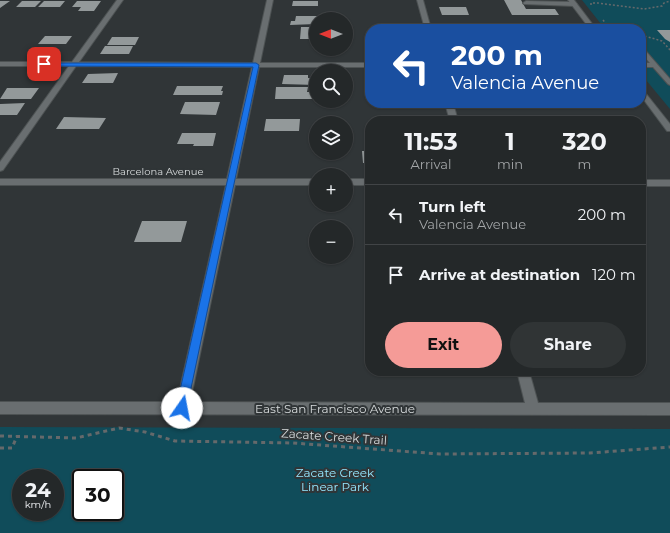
<!DOCTYPE html>
<meta charset="utf-8">
<style>
body{margin:0;font-family:Montserrat,sans-serif;background:#303435;color:#f1f3f6;height:100vh;display:flex;flex-direction:column;font-size:15px;white-space:nowrap}
*{box-sizing:border-box;margin:0}
p{font-size:13px;color:#a3a6a8}
.icon{flex:none;width:22px;height:22px;fill:none;stroke:currentColor;stroke-width:2;stroke-linecap:round;stroke-linejoin:round}
.map{position:relative;flex:1;overflow:hidden}
.sheet{position:absolute;left:365px;top:116px;width:281px;height:260px;display:flex;flex-direction:column;background:#242829;border-radius:16px;box-shadow:0 1px 3px #0004,0 0 0 1px #414446}
.sheet>*{flex:none}
.hud{position:absolute;left:365px;top:24px;width:281px;height:84px;border-radius:16px;box-shadow:0 1px 3px #0004,0 0 0 1px #414446;background:#1a4fa0;color:#fff;overflow:hidden}
.needle{width:26px;rotate:270deg}
.controls{position:absolute;left:309px;top:12px;display:grid;gap:8px}
.controls a{display:grid;place-items:center;width:44px;height:44px;border-radius:50%;background:#242829;box-shadow:0 1px 3px #0004,0 0 0 1px #414446;font-size:20px}
.speed{position:absolute;left:12px;top:469px;display:flex;gap:8px;font-size:20px;font-weight:700;text-align:center}
.speed>*{display:grid;place-content:center;width:52px;height:52px;border-radius:50%;background:#242829;box-shadow:0 1px 3px #0004,0 0 0 1px #414446;line-height:1}
.speed small{font-size:10px;font-weight:400}
.speed .limit{border:2px solid #111;border-radius:6px;background:#fff;color:#111}
.pin{position:absolute;display:grid;place-items:center;width:34px;height:34px;color:#fff;margin:-17px;border-radius:8px;box-shadow:0 2px 6px #0006}
.me{position:absolute;width:44px;margin:-22px;rotate:12deg;stroke-linejoin:round;filter:drop-shadow(0 0 3px #0008)}
.turn{display:flex;align-items:center;gap:14px;height:84px;padding:0 20px;font-size:18px}
.turn .icon{width:52px;height:52px;stroke-width:2.5}
.turn b{display:block;font-size:28px;line-height:34px}
.eta{display:flex;justify-content:space-evenly;align-items:center;height:68px;text-align:center}
.eta b{font-size:24px;font-weight:700;line-height:28px}
.cta{display:flex;gap:8px;margin-top:auto;padding:8px 20px}
.cta a{flex:1;height:46px;border-radius:24px;background:#f59b97;color:#111;font-size:16px;font-weight:700;line-height:46px;text-align:center}
.cta a+a{background:#303435;color:#f1f3f6}
ul{padding:0;list-style:none}
li{display:flex;align-items:center;gap:12px;height:60px;padding:0 20px;border-top:1px solid #414446}
li div{flex:1}
li b{display:block;font-size:15px}
li em{font-style:normal}
.map>svg:first-child{display:block}
.green{fill:#104c5a;fill-rule:evenodd}
.building{fill:#93999a}
.lines{fill:none;stroke-linecap:round;stroke-linejoin:round}
.lane-casing{stroke:#4d5253;stroke-width:2}
.street-casing{stroke:#4d5253;stroke-width:2}
.path-far1{stroke:#65696b;stroke-width:1.5;stroke-dasharray:2 2;stroke-linecap:butt}
.path{stroke:#65696b;stroke-width:3;stroke-dasharray:4 4;stroke-linecap:butt}
.lane{fill:#696e70;fill-rule:evenodd}
.street{fill:#696e70;fill-rule:evenodd}
.route{fill:#1a73e8;stroke:#114b97}
.labels{text-anchor:middle;stroke-width:4;stroke-linejoin:round;paint-order:stroke}
.street-label{font-size:10px;fill:#d6dadb;stroke:#303537}
.near-street-label{font-size:12px;fill:#d6dadb;stroke:#303537}
.near-park-label{font-size:12px;fill:#94e6fe;stroke:#303537}
</style>
<div class="map">
<svg width="670" height="533" viewBox="0 0 670 533">
<rect width="100%" height="100%" fill="#303537"/>
<path class="green" d="M582 0H670V109L641 74V29H605Z
M0 427 670 429V533H0ZM21 478H55V512H21ZM81 478H115V512H81Z"/>
<path class="building" d="M504 0H521L526 9H555L559 15H512Z
M0 1H10L0 8Z
M22 1H41L35 7H16Z
M44 1H65L60 7H38Z
M77 1H101L94 11H78L81 7H72Z
M293 1H318V6H292Z
M439 7H466L469 15H442Z
M296 16H322L321 19H316V24L290 25 291 21H295Z
M301 27H316V39H300Z
M657 30H670V42L665 39Z
M45 36H72L66 44H38Z
M112 37H139L135 45H107Z
M105 46H133L129 54H100Z
M118 73 113 83H82L88 74Z
M366 73H370V85H367Z
M284 75H308V78H316V85L282 84Z
M177 86H223L221 91H223L222 95H173Z
M276 87H308L307 92H313L312 99H275Z
M7 88H39L31 99H0Z
M185 102H220L216 115 180 114Z
M25 103 17 115H0V104Z
M64 117 106 118 99 129H56Z
M266 119H300L299 131H264Z
M182 133H216L213 146H193L194 144H177Z
M362 151H370V163H363Z
M142 221H187L181 242H134Z"/>
<g class="lines">
<g class="lane-casing">
<path id="lane" d="M526 1 574 2 577 4 574 6 524 4 523 3Z
M641 47 643 48 670 79V85L668 84 653 67H641V63H650L641 53Z"/>
</g>
<g class="street-casing">
<path id="street" d="M117 0H123L79 62 253 63 267 0H273L260 63H370V67H259L236 179H316V185H235L190 402 525 403 517 371H529L538 403H670V415L0 414V402H177L226 185H0V179H227L252 67 76 66 3 170 0 171V162L69 66H0V62H72Z
M417 0H423L431 29H425Z
M568 0H574L596 29H590Z
M641 89 643 90 670 124V131H667L641 96Z
M445 103H453L458 121H450Z
M346 179H370V185H346Z
M641 180H670V186H641Z"/>
</g>
<path class="path-far1" d="M591 5V3H598L644 9 662 6 664 3 670 1
M603 20 610 29
M641 35 662 41 670 50"/>
<path class="path" d="M0 436 76 438 119 428 145 432 175 441 293 443 440 454 590 453 670 447
M0 448H12L17 436"/>
<use href="#lane" class="lane"/>
<use href="#street" class="street"/>
</g>
<path class="route" d="M42 63H256L259 65 186 412 182 414 178 412 176 408 253 67 44 66H42Z"/>
<g class="labels">
<g class="street-label">
<text x="158" y="175">Barcelona Avenue</text>
</g>
<g class="near-street-label">
<text x="335" y="413">East San Francisco Avenue</text>
<text transform="translate(334 437) rotate(4)" y="4">Zacate Creek Trail</text>
</g>
<g class="near-park-label">
<text x="335" y="477">Zacate Creek<tspan x="335" dy="14">Linear Park</tspan></text>
</g>
</g>
</svg>
<div class="controls">
<a><svg class="needle" viewBox="-14 -14 28 28"><path d="M0-13l5 13h-10z" fill="#e53935"/><path d="M0 13l5-13h-10z" fill="#a3a6a8"/></svg></a>
<a><svg class="icon" aria-label="search" viewBox="0 0 24 24"><circle cx="10" cy="10" r="6"/><path d="M15 15l6 6"/></svg></a>
<a><svg class="icon" aria-label="layers" viewBox="0 0 24 24"><path d="M12 4l9 5-9 5-9-5zM3 14l9 5 9-5"/></svg></a>
<a>+</a>
<a>−</a>
</div>
<div class="speed"><div>24<small>km/h</small></div><div class="limit">30</div></div>
<div class="pin" style="left:44px;top:64px;background:#d93025"><svg class="icon" aria-label="arrive" viewBox="0 0 24 24"><path d="M6 21V4h12l-3 4 3 4H6"/></svg></div>
<svg class="me" style="left:182px;top:408px" viewBox="-20 -20 40 40"><circle r="19" fill="#fff"/><path d="M0-13L10 11 0 6-10 11z" fill="#1a73e8"/></svg>
<div class="hud">
<div class="turn"><svg class="icon" aria-label="left" viewBox="0 0 24 24"><path d="M17 20v-9H6M10 6l-5 5 5 5"/></svg><div><b>200 m</b>Valencia Avenue</div></div>
</div>
<section class="sheet">
<div class="eta">
<div><b>11:53</b><p>Arrival</p></div>
<div><b>1</b><p>min</p></div>
<div><b>320</b><p>m</p></div>
</div>
<ul>
<li><svg class="icon" aria-label="left" viewBox="0 0 24 24"><path d="M17 20v-9H6M10 6l-5 5 5 5"/></svg><div><b>Turn left</b><p>Valencia Avenue</p></div><em>200 m</em></li>
<li><svg class="icon" aria-label="arrive" viewBox="0 0 24 24"><path d="M6 21V4h12l-3 4 3 4H6"/></svg><div><b>Arrive at destination</b></div><em>120 m</em></li>
</ul>
<div class="cta"><a>Exit</a><a>Share</a></div>
</section>
</div>
